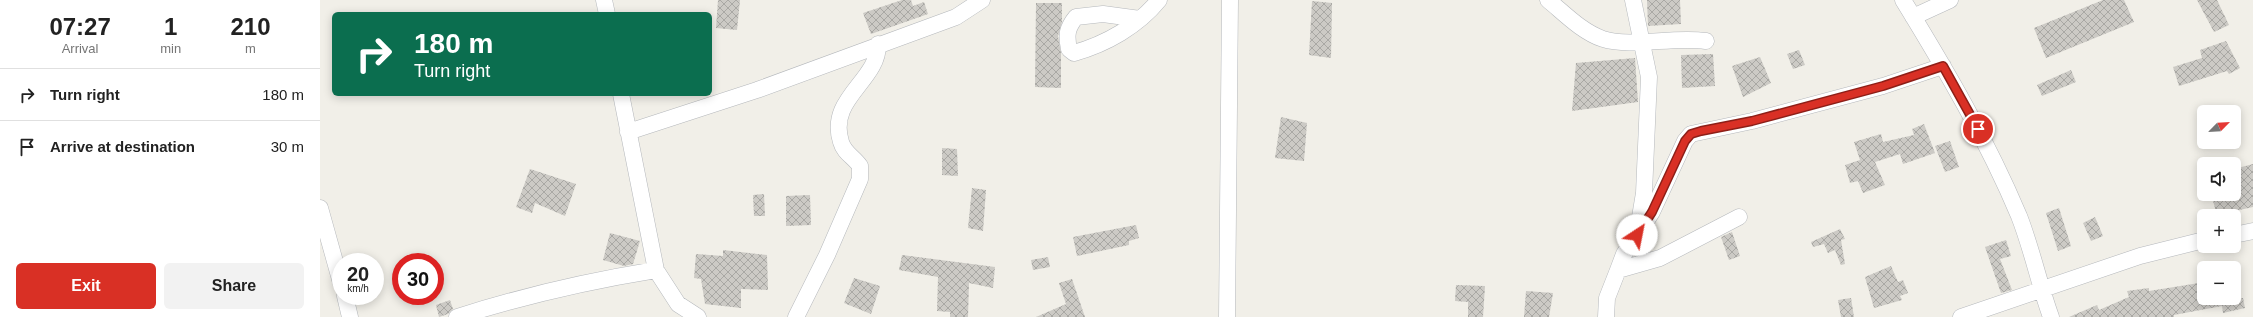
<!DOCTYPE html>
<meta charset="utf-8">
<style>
body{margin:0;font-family:Helvetica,sans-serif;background:#f2f2f2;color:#222;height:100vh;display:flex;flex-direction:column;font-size:15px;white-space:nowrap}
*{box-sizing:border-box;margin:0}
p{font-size:13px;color:#767676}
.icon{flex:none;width:22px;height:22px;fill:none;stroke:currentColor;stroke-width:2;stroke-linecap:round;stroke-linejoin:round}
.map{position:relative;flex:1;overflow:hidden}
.panel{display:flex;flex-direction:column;background:#fff;width:320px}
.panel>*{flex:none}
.guide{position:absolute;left:12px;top:12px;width:380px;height:84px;border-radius:6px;box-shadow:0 2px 10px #0003;background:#0b6e4f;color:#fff;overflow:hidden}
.needle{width:26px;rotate:66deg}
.tools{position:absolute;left:1877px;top:105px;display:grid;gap:8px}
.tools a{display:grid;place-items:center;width:44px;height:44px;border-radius:6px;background:#fff;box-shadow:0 2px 10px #0003;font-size:20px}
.speed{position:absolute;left:12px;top:253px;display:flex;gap:8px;font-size:20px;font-weight:700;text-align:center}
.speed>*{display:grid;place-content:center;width:52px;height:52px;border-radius:50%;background:#fff;box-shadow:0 2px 10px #0003;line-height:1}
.speed small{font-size:10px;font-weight:400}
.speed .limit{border:6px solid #d22;background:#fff;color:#111}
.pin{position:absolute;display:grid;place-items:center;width:34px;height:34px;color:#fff;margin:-17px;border:2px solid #fff;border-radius:50%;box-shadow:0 1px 4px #0007}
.me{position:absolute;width:44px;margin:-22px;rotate:34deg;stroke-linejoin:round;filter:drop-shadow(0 0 3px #0008)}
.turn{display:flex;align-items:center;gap:14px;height:84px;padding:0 16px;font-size:18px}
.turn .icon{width:52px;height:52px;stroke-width:2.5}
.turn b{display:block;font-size:28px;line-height:34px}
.eta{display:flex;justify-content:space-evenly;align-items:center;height:68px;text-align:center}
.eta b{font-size:24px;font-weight:800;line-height:28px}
.action{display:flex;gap:8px;margin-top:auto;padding:8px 16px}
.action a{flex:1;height:46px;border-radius:6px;background:#d93025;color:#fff;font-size:16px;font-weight:800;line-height:46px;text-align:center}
.action a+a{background:#f2f2f2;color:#222}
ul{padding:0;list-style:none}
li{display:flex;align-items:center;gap:12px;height:52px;padding:0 16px;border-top:1px solid #e0e0e0}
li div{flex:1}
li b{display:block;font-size:15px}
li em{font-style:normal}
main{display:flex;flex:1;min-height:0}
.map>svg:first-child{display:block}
.building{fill:url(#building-cross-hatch)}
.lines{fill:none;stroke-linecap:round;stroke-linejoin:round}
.minor-casing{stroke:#b5b8bc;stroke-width:17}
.minor{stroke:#fff;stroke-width:16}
.route-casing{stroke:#8d1f18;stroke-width:10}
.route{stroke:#d93025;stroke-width:7}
</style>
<main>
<section class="panel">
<div class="eta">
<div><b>07:27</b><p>Arrival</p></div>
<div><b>1</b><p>min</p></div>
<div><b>210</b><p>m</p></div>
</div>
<ul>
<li><svg class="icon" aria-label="right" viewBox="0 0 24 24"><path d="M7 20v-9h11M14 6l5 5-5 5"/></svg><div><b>Turn right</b></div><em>180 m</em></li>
<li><svg class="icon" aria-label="arrive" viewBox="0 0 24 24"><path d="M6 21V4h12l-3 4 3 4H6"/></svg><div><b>Arrive at destination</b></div><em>30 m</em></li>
</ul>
<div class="action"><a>Exit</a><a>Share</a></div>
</section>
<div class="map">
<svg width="1933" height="317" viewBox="0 0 1933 317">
<defs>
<pattern id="building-cross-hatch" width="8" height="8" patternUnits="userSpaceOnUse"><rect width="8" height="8" fill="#cccac5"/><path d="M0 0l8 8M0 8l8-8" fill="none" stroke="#a9a8a4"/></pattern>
</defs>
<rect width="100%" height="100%" fill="#f1efe8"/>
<path class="building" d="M398 0H420L417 30 396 28Z
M582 0H591L593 6 604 2 608 14 551 34 543 13Z
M1327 0H1360L1361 24 1328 26Z
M1783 0H1804L1814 22 1726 58 1714 28Z
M1877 0H1897L1909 25 1894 32Z
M992 1 1012 3 1011 58 989 55Z
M716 3H742V22L738 36 741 53V88L715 87Z
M1906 41 1920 68 1909 74 1907 71 1859 86 1853 67 1882 58 1880 50Z
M1479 50 1485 65 1473 69 1467 54Z
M1393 54 1395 86 1362 88 1361 55Z
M1440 57 1451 83 1423 97 1412 66Z
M1315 58 1318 102 1252 111 1256 63Z
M1751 70 1756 82 1722 96 1717 85Z
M961 117 987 123 984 161 955 158Z
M1604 124 1615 153 1583 164 1580 154 1555 162 1565 185 1543 193 1538 181 1530 183 1525 165 1540 160 1534 142 1561 134 1563 142 1594 135 1592 129Z
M1630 141 1639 167 1625 172 1615 146Z
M622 148 637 149 638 176 622 175Z
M1933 164V207L1897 215 1891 194H1914V169Z
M210 169 256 184 245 216 215 203 212 213 196 207Z
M652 188 666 190 663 231 648 228Z
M444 194 445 216H434L433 195Z
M490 195 491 225 466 226V196Z
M1739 208 1751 246 1738 251 1726 213Z
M1775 217 1783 236 1771 241 1763 223Z
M816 225 819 238 809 241V245L757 256 753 237Z
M1520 229 1525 239 1521 240 1525 264 1521 265 1515 250 1508 253 1504 244 1493 247 1491 242Z
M1412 232 1420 256 1409 260 1401 237Z
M290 233 320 241 313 264 304 266 283 260Z
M1686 240 1691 256 1680 259 1692 290 1681 293 1665 247Z
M403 250 447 255 448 290 421 289V308L385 304 381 279 374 278 376 254 403 256Z
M582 255 675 267 673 288 649 283 648 317H630V312L617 311 618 277 579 270Z
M728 257 730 267 713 270 711 260Z
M1571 266 1578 282 1583 280 1588 293 1580 296 1582 300 1554 308 1545 277Z
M534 278 560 286 551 314 524 303Z
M752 279 765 317H716L746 304 739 283Z
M1879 283 1881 298H1923L1925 308 1903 313 1902 306 1854 315V317H1749L1777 305 1779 310 1809 297 1807 291 1829 288V291Z
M1136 285 1165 286 1163 317H1148V302L1135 301Z
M1206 291 1233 293 1229 317H1204Z
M1531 298 1534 317H1521L1518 300Z
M130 300 133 309 128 314 119 317 116 305Z"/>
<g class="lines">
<g class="minor-casing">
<path id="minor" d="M284 0 287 14
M1228 0C1244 13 1262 32 1283 39 1312 48 1353 36 1386 41
M1583 0C1626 70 1667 140 1699 216 1712 249 1719 284 1731 317
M1593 17 1630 0
M820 19 783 14 756 17C747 28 746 35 749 49L754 53C786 44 818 26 839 0
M301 94 336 270 358 304 378 317
M308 132 437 90 636 17 662 0
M0 208 21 283
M1317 235 1332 212 1365 141 1371 134 1432 121 1563 86 1623 66
M1914 235 1933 231
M1298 270 1340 258 1419 217
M25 296 30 317
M137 317C203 296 268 281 336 270
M476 317 507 255 540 179V166C534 157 524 153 521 142 507 98 559 81 558 44
M907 317 910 0
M1286 317 1287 298 1298 270 1304 254 1317 235 1324 193 1329 77 1313 0
M1641 317 1820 256 1884 240"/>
</g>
<use href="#minor" class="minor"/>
</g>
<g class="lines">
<g class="route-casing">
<path id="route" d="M1317 235 1332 212 1365 141 1371 134 1381 131 1432 121 1563 86 1623 66 1658 129"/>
</g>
<use href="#route" class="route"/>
</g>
</svg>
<div class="tools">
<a><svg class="needle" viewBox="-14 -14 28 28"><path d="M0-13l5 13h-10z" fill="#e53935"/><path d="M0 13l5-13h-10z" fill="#767676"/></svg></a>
<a><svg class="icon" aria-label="sound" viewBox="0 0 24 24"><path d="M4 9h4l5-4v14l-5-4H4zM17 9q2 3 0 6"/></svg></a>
<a>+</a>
<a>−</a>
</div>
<div class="speed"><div>20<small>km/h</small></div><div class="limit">30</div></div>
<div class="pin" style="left:1658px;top:129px;background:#d93025"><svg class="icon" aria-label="arrive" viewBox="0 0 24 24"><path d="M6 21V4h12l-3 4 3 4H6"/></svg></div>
<svg class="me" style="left:1317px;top:235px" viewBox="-20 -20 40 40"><circle r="19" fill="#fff"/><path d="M0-13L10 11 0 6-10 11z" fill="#d93025"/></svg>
<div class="guide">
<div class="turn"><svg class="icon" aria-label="right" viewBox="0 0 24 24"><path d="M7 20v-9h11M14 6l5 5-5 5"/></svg><div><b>180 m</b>Turn right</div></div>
</div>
</div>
</main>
